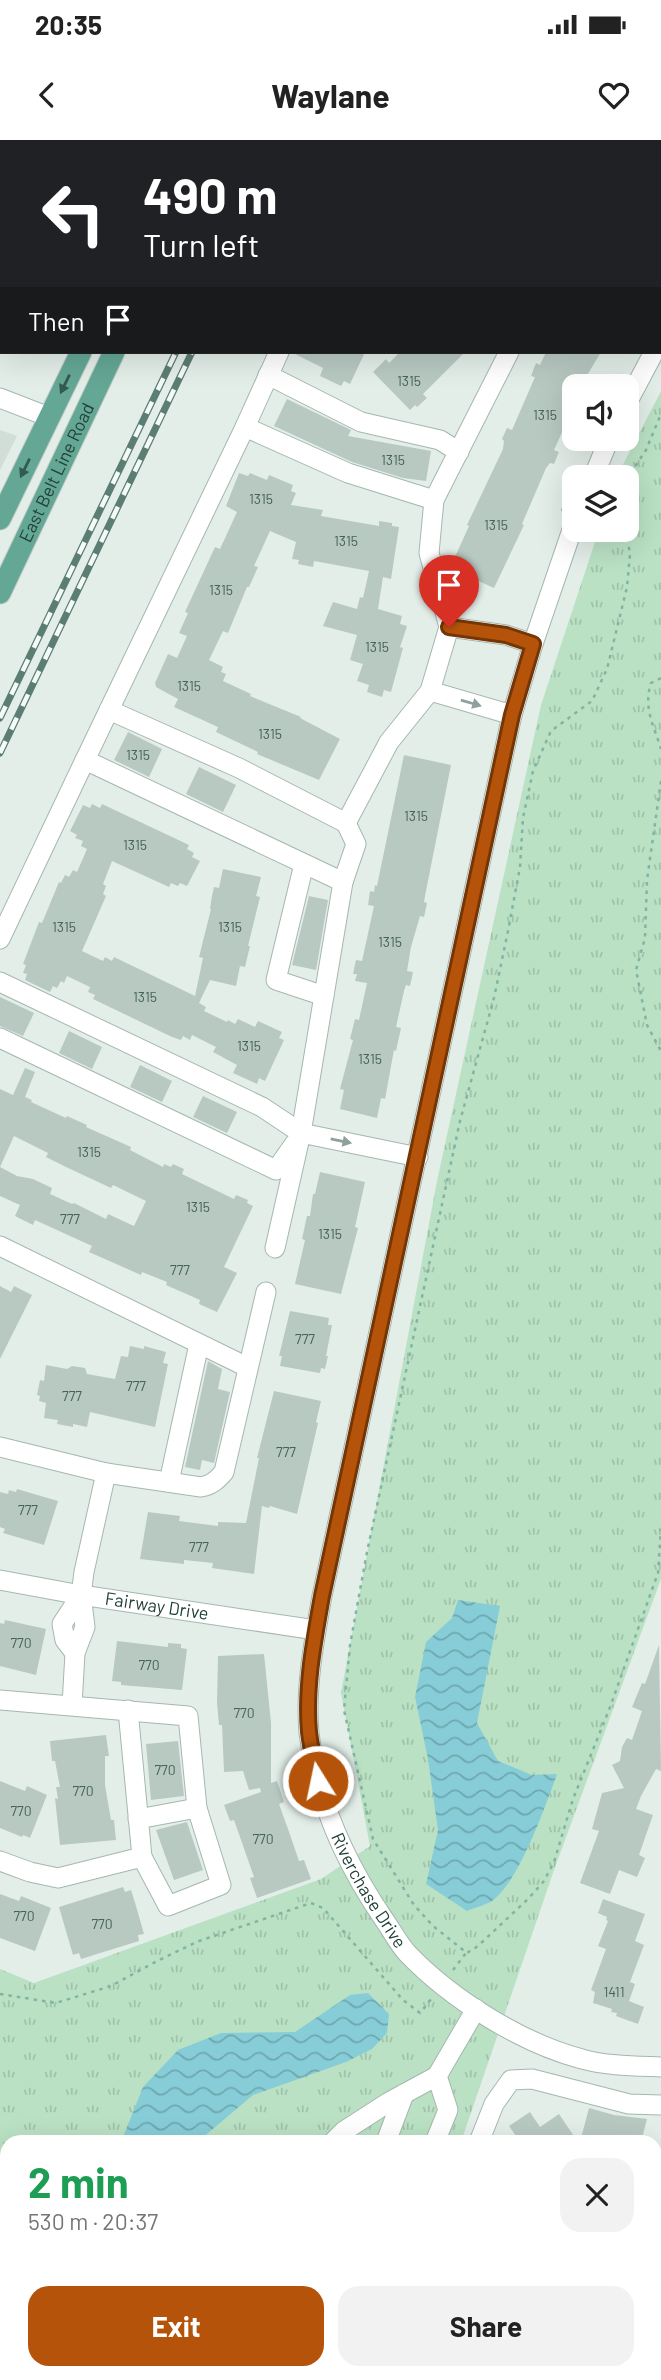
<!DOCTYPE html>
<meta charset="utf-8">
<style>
body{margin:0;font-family:Barlow,sans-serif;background:#f2f2f2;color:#222;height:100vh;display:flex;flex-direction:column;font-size:26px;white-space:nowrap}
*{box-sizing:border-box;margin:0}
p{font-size:23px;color:#767676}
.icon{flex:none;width:38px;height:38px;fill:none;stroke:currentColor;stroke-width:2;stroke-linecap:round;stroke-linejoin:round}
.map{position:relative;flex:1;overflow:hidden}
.details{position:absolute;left:0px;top:1995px;width:662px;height:245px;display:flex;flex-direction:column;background:#fff;border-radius:21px 21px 0 0;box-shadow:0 7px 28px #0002}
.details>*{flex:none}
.top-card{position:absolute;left:0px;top:0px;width:662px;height:214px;box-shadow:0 7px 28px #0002;background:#202124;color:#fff;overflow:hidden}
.controls{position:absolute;left:562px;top:234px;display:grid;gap:14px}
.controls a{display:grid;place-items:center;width:77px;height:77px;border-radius:14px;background:#fff;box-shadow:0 7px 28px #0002;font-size:35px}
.pin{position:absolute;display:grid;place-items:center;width:60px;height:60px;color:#fff;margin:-72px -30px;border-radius:50% 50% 50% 0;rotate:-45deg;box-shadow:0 0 7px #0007}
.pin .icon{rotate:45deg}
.me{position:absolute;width:77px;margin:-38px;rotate:350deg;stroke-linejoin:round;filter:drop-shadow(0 0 5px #0008)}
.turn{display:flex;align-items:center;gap:24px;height:147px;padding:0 28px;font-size:32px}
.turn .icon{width:91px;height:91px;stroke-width:2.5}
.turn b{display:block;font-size:49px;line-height:60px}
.then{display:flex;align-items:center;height:66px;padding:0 28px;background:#0003;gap:14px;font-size:26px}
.round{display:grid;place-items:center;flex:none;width:74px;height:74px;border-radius:21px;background:#f2f2f2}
.headline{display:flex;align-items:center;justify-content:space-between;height:119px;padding:0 28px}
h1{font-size:42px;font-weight:700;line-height:52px;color:#1e9e55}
.primary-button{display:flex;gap:14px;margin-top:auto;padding:14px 28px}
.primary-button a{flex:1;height:80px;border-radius:21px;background:#b45309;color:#fff;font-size:28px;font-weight:700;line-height:80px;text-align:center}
.primary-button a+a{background:#f2f2f2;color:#222}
.status{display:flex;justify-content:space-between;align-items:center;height:49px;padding:0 35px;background:#fff;direction:ltr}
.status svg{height:19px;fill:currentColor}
header{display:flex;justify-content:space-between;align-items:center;height:91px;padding:0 28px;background:#fff;font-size:32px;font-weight:700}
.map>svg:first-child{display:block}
.built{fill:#d1ded8}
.grass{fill:url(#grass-tufts)}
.water{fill:url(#water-waves)}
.building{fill:#b8c9c2;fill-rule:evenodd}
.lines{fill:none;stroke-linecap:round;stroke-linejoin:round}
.minor-casing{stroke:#a5b7b0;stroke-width:21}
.major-casing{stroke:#c1cac7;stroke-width:23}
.path{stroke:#81b4a3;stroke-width:2.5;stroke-dasharray:3.5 5;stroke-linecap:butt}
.minor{stroke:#fff;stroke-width:19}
.major{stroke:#64a794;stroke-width:21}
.rail-casing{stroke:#5b7d73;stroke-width:7}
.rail{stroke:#f4faf7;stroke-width:4.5;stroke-dasharray:13;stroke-linecap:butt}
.oneway{fill:#325a4f}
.oneway2{fill:#90a09c}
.route-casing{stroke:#753606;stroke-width:18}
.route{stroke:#b45309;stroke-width:12}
.labels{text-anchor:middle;stroke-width:7;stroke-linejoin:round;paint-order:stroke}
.number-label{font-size:14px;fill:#47635a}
.street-label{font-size:18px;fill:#214138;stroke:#f4faf7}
</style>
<div class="status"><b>20:35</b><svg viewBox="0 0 49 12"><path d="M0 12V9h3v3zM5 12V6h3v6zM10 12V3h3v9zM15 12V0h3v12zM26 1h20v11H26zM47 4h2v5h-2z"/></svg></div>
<header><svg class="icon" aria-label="back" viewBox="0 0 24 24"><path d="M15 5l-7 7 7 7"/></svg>Waylane<svg class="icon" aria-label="heart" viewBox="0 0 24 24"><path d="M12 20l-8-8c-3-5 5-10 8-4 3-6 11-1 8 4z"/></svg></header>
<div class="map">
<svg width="661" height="2240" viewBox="0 0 661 2240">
<defs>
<pattern id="grass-tufts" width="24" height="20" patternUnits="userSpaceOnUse" patternTransform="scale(1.75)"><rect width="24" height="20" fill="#bae1c4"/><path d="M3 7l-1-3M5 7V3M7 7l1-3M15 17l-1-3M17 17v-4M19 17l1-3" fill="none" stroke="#a0c2a9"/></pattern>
<pattern id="water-waves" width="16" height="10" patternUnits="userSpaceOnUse" patternTransform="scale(1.75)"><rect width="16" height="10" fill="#87cdd7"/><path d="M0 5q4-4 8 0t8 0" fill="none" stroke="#6ea8af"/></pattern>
</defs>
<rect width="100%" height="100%" fill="#e3eee9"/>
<path class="built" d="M0 290 17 296 0 330Z"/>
<path class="grass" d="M661 251V1439L554 1730 461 2002H7V2233H381L379 2240H0V1829L34 1843 321 1739 370 1706 341 1553 437 1041 541 565 599 390H626V338H616Z"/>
<path class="water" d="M458 1460 500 1466 477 1583 498 1621 532 1635 557 1634C546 1665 519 1742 492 1761 485 1765 474 1768 467 1771L426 1744 438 1690 428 1619 415 1557 426 1502 452 1478Z
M368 1853 389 1874 387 1893 372 1909 346 1922 253 1955 201 1999V2002H121L143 1947 178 1910 221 1893 295 1892 350 1855Z
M119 2233H177L178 2240H121Z"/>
<path class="building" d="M291 212H365L350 244 344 241 341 246 320 236 323 228Z
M400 212H465L423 254 427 258 417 267 415 265 410 270 373 232 386 219 389 223Z
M546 212H601L580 247H574V266L554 310 559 312 554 324 550 323 546 328 522 384 524 385 494 448 450 428 469 386 467 385 503 309 504 301 502 299 507 288 512 290 535 237 531 236 536 223 540 225Z
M287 259 351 290 348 296 431 311 426 341 403 338 352 322 274 286Z
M239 333 248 336 250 333 267 340 269 335 293 345 291 351 296 353 291 365 323 370 321 376 379 386V381L392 383V386L399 387 391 439 383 437 378 469 402 476 400 484 407 486 400 507 403 508 391 552 384 550 382 557 367 552 369 545 357 541 363 524 350 520 357 495 323 486 333 462 357 469 360 457 363 458 369 431 314 421 313 427 298 424 299 420 292 419 296 402 270 391 254 426 258 427 249 447H247L228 493 223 491 209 520 223 527 221 532 226 534 223 541 251 554 250 556 301 577 300 578 340 599 319 640 257 614 258 612 216 592 218 587 174 567 178 559 156 547 155 543 168 514 177 518 187 496 179 493 188 473 185 472 215 407 220 409 237 372 226 366Z
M128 592 162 609 149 637 114 620Z
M404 615 451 625 425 756 424 762 427 763 424 777 420 776 411 807 407 831 413 832 410 846 406 845 404 851 396 887 401 888 396 911 394 910 385 959 381 958 377 978 340 969 344 950 340 949 353 900 350 899 355 879 359 880 367 843 355 841 357 834H353L356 820 362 821 374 766 368 765 370 751 374 752 375 745 377 746Z
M199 627 236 645 223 672 186 654Z
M92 664 100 668 102 664 189 705 187 709 194 713 192 717 200 721 187 746 180 743 178 746 171 743 169 747 112 721 103 744 106 746 103 754 106 756 82 811 103 821 105 817 112 821 114 817 195 856 203 818 199 817 211 769H210L212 756 214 747 219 748 223 729 261 737 256 756 260 757 248 806H250L245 827 240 826 236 846 210 840 199 863 206 867 204 871 227 882 228 880 235 884 238 879 255 887 258 881 282 892 279 898 284 900 265 941 259 938 257 944 233 933 237 925 213 912 216 907 192 895 190 900 183 896 181 900 172 897 93 859 95 855 88 852 90 847 67 836 64 843 61 841 57 848 53 846 50 852 25 840 27 834 23 833 26 825 23 824 39 782 42 783 59 742 61 743 65 735 69 737 73 730 77 732 87 709 81 706 83 701 75 698 77 695 70 691 83 665 90 668Z
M309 756 328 760 316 830 292 825Z
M0 857 34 873 23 896 0 886Z
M69 891 102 907 92 929 59 913Z
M140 925 172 941 162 962 130 947Z
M25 928 35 932 25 957 32 960 31 962 66 978 67 976 87 985 86 987 131 1007 130 1010 163 1027 164 1024 171 1027 173 1024 184 1029 182 1034 234 1059 236 1055 248 1060 247 1063 253 1066 224 1127 237 1133 217 1172 199 1164 200 1160 166 1145 167 1142 142 1132 141 1135 89 1112 92 1106 35 1080 33 1085 15 1076 20 1065 0 1056V949L13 955ZM14 996 48 1013 46 1017 66 1027 111 1048 113 1045 146 1061 134 1086 108 1074 106 1079 74 1063 72 1064 50 1054 52 1048 33 1039 17 1036 0 1027Z
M203 956 237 972 227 993 193 977Z
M320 1032 365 1042 355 1087 358 1088 341 1154 295 1144 305 1100 302 1099 307 1076H310L313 1054H315Z
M0 1146 11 1152 14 1146 32 1155 0 1219Z
M290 1171 329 1178 328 1185H332L326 1216H328L325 1229 321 1228 320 1233 280 1226 282 1216H279Z
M130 1206 144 1209V1206L166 1212 163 1223 168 1224 155 1287 90 1272 87 1287 73 1284V1287L57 1284 58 1280 44 1278 46 1263 39 1261 40 1256 37 1255 40 1240 44 1241 46 1225 67 1229 72 1226 85 1228 87 1234 115 1239 121 1216 128 1217Z
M208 1221 222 1229 218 1249 230 1252 214 1323 202 1320 200 1330 185 1327Z
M274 1251 321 1261 316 1282 318 1283 297 1374 270 1366 269 1368 262 1366 254 1434 212 1428 213 1423 184 1420V1424L140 1419 148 1372 180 1376 179 1381 218 1386V1382L246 1383 259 1318H257Z
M17 1349 58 1361 44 1405 3 1393 5 1389 0 1387V1352L8 1354 9 1350 16 1352Z
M5 1480 46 1489 36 1535 0 1526V1483L4 1484Z
M117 1501 168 1507V1503L181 1504V1508L187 1509 182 1550 121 1545V1542L112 1541Z
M659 1505 661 1631 656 1629 641 1656 636 1669 653 1675 639 1715 645 1718 637 1737 619 1730 610 1754 580 1743 599 1691 592 1689 602 1653 624 1648 612 1625 620 1621 622 1607 627 1598 632 1600 642 1571 632 1567 642 1543 645 1544Z
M264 1514 271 1583V1643L277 1641 284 1662 279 1664 288 1689 299 1721 304 1720 311 1739 257 1758 250 1738 254 1737 234 1680 230 1681 224 1665 261 1652 260 1648 249 1650 243 1631 224 1632 222 1585H219L217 1563 218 1516Z
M106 1595 109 1616H105V1645L111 1680H114L116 1700 60 1705 55 1658 58 1659 56 1647H60L55 1621H52L50 1601Z
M178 1601 184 1656 151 1660 146 1604Z
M0 1641 25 1651 27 1646 47 1655 30 1698 23 1695 22 1697 0 1688Z
M187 1682 203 1730 174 1740 156 1690Z
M123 1747 125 1752 131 1750 136 1766 144 1794 138 1795 139 1801 81 1819 79 1813 73 1815 59 1767Z
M0 1754 19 1761 21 1756 51 1768 35 1811 0 1798Z
M603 1759 645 1774 635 1801 644 1805 630 1842 635 1844 629 1861 644 1867 638 1884 616 1876 617 1873 611 1872 612 1869 593 1863 595 1852 591 1850 606 1809 598 1806 608 1781 606 1780 607 1777 598 1773Z
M589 1968 614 1975 647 1979 641 2002H580Z
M530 1972 540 1987 559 1974 578 2002H520L509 1986Z"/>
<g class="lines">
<g class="minor-casing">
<g id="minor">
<path d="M483 0 486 2"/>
<path d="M653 0 656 2"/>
<path d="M375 2 376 0"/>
<path d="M660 89 661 90"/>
<path d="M279 212 245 287 348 333 434 360"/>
<path d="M268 235 361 282 440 300 459 312"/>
<path d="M0 258 49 277"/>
<path d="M626 265 654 212"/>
<path d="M245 287 109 570 239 628 346 683 389 602 430 551 449 487 429 413 434 360 509 212"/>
<path d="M593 338 609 299"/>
<path id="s1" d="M574 384 533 504 512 575 322 1456C314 1501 305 1548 309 1593 317 1661 345 1722 383 1778 391 1789 398 1803 407 1813 451 1859 521 1903 582 1919 606 1926 636 1926 661 1927"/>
<path d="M449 487 506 495 533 504"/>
<path d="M430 551 512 575"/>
<path d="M109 570 85 620 343 742 356 704 346 683"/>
<path d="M304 724 276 840 324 856"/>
<path d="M0 799 85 620"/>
<path d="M0 842 262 967 301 993 418 1017"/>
<path d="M0 898 276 1030 295 1003"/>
<path d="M0 1106 247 1227"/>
<path d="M275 1108 301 993 343 742"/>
<path d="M0 1307 106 1333"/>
<path d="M169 1342 199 1204"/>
<path id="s2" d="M0 1440 81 1455 316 1490"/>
<path d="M75 1513 65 1500 62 1484 81 1455"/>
<path d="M0 1560 188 1576 197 1668 221 1745 168 1766 142 1717 58 1738 30 1732 0 1721"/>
<path d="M72 1565 75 1513 85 1487 81 1455 84 1432 106 1333 201 1347C212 1345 217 1340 224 1332L266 1152"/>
<path d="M128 1570 142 1717"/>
<path d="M138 1679 197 1668"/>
<path d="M333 2002 344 1991 389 1962 437 1936 476 1869"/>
<path d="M386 2002 404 1954"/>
<path d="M435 2002 448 1970 437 1936"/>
<path d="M479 2002 494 1964 511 1940 532 1939 629 1964 661 1965"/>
<path d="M654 2200 661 2183"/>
<path d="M518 2233 520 2240"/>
<path d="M646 2240 648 2233"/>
</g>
</g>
<g class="major-casing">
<g id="major">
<path d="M180 2 181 0"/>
<path d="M214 2 215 0"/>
<path d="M0 379 81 212"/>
<path id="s3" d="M0 453 114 212"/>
</g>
</g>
<path class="path" d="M660 171 661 169
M626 340 646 310 661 274
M562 371 574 342
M626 390 630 414 627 447 607 529 592 561 551 591 533 631 523 678 520 727 508 791 494 858 460 981 367 1412 350 1505 344 1570 373 1699 414 1765 433 1786 467 1813 478 1806 529 1758 544 1741 554 1722 573 1659 609 1570 658 1433 661 1389
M661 538 651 543C643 568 654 586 661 609
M661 641 647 740 645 798 636 830 647 885 661 911
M453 1830 466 1813
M0 1854 56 1863 111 1846 159 1820 199 1801 311 1763 323 1768 403 1860 420 1873 432 1858
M45 2002 57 1999 84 2002
M0 2021 7 2014
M108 2233V2240
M239 2233 246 2240"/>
<use href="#minor" class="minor"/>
<use href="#major" class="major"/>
<g class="rail-casing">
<path id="rail" d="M276 2V0
M293 2V0
M0 578 176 212
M0 613 192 212"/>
</g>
<use href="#rail" class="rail"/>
</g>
<defs><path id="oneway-solid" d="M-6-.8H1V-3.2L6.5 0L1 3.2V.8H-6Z" transform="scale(1.75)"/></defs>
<g class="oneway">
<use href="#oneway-solid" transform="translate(65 244) rotate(116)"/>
<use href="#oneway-solid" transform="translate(25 328) rotate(116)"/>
</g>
<g class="oneway2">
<use href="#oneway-solid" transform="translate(471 563) rotate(16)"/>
<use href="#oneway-solid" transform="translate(341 1001) rotate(11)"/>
</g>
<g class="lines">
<g class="route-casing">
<path id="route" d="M318 1641C315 1625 311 1609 309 1592 305 1547 314 1501 322 1456L512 575 533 504 506 495 449 487"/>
</g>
<use href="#route" class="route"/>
</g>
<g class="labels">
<g class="number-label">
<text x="409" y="246">1315</text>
<text x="545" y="280">1315</text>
<text x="393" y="325">1315</text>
<text x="261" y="364">1315</text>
<text x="496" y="390">1315</text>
<text x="346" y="406">1315</text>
<text x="221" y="455">1315</text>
<text x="377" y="512">1315</text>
<text x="189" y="551">1315</text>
<text x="270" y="599">1315</text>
<text x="138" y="620">1315</text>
<text x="416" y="681">1315</text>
<text x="135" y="710">1315</text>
<text x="64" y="792">1315</text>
<text x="230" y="792">1315</text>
<text x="390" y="807">1315</text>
<text x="145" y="862">1315</text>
<text x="249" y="911">1315</text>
<text x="370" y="924">1315</text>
<text x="89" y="1017">1315</text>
<text x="198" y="1072">1315</text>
<text x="70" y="1084">777</text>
<text x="330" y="1099">1315</text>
<text x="180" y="1135">777</text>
<text x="305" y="1204">777</text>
<text x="136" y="1251">777</text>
<text x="72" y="1261">777</text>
<text x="286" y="1317">777</text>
<text x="28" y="1375">777</text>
<text x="199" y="1412">777</text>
<text x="21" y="1508">770</text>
<text x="149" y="1530">770</text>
<text x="244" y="1578">770</text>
<text x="165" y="1635">770</text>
<text x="83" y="1656">770</text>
<text x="21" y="1676">770</text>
<text x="263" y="1704">770</text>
<text x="24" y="1781">770</text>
<text x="102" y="1789">770</text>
<text x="614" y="1857">1411</text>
</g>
<g class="street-label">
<text dy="6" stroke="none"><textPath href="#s3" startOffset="133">East Belt Line Road</textPath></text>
<text dy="6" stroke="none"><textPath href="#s2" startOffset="159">Fairway Drive</textPath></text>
<text dy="6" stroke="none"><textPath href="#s1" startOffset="1410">Riverchase Drive</textPath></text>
</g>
</g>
</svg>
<div class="controls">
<a><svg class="icon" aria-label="sound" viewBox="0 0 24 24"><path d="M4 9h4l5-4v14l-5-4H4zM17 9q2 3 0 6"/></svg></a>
<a><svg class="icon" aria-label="layers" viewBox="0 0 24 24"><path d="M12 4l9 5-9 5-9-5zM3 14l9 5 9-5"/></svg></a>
</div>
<div class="pin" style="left:449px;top:487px;background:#d93025"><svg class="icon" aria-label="arrive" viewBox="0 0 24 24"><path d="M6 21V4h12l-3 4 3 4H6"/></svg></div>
<svg class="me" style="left:318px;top:1641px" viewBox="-20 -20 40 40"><circle r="17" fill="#b45309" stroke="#fff" stroke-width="3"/><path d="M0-11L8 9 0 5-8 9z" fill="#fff"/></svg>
<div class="top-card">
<div class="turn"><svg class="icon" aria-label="left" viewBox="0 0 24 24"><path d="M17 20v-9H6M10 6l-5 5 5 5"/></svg><div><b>490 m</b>Turn left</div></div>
<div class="then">Then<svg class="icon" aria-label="arrive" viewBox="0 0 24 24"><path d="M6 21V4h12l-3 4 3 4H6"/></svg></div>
</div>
<section class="details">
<div class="headline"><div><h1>2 min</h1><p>530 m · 20:37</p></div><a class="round"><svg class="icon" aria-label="close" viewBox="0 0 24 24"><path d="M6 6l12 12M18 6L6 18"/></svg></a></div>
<div class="primary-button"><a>Exit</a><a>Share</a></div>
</section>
</div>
